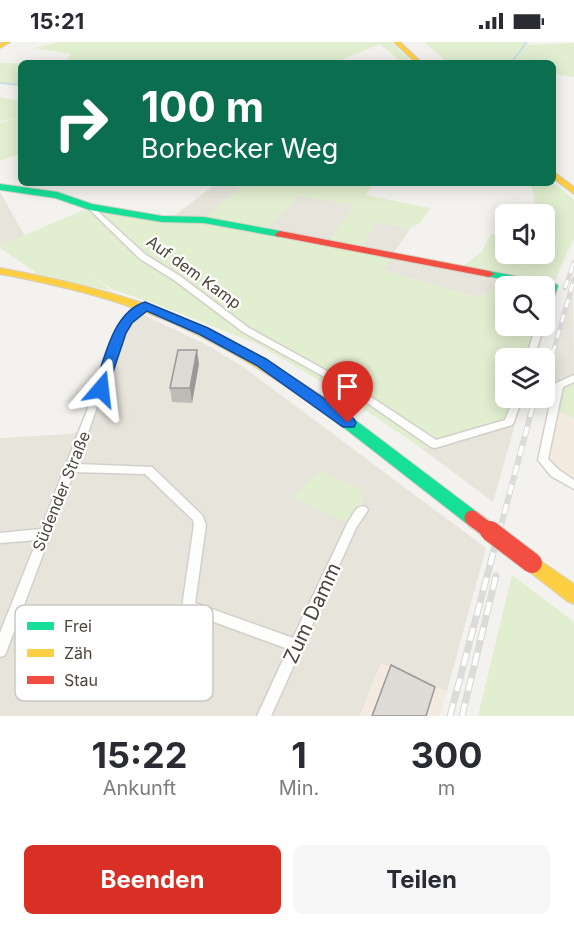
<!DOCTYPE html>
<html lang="de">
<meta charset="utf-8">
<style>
body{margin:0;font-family:Inter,sans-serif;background:#f7f7f7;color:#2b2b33;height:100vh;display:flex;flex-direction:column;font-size:22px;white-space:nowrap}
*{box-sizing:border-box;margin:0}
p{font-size:20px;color:#7c7c81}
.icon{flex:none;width:33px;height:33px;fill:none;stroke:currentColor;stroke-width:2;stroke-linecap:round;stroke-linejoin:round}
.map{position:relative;height:674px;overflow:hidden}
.drawer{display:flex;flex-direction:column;background:#fff;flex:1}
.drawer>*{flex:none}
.guide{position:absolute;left:18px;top:18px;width:538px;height:126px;border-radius:9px;box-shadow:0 3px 15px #0003;background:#0b6e4f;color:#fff;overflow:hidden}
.buttons{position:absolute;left:495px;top:162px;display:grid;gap:12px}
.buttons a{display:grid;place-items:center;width:60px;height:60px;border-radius:9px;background:#fff;box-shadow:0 3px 15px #0003;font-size:30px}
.pin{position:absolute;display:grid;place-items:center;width:51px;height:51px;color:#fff;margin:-62px -26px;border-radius:50% 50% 50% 0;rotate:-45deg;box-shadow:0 0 6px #0007}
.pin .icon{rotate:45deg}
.me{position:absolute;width:66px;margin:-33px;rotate:17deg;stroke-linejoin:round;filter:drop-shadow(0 0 4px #0008)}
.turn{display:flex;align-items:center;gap:21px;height:126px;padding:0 24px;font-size:27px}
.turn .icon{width:78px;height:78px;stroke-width:2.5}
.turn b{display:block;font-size:42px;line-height:51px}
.eta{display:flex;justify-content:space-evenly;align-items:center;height:102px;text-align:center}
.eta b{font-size:36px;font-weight:700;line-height:42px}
.primary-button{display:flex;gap:12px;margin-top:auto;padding:12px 24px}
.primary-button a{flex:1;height:69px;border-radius:9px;background:#d93025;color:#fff;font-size:24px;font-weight:700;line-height:69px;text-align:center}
.primary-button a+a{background:#f7f7f7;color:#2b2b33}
.status{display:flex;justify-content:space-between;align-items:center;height:42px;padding:0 30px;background:#fff;direction:ltr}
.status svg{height:16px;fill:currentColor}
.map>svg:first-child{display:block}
.residential{fill:#e7e4dc}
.commercial{fill:#f3ebdf}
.green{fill:#e1eecf}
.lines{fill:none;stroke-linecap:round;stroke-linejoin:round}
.stream{stroke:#c0ddf1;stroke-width:1.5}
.street-casing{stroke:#d2d0cb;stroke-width:3}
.fast-casing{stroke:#d3cfc5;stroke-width:2}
.slow-casing{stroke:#d3cfc5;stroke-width:2}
.jam-casing{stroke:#d3cfc5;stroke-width:2}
.street{fill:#fdfdfc;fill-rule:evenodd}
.fast{fill:#16e098;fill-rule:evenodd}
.slow{fill:#ffcf43;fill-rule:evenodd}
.jam{fill:#f24e42;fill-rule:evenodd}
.rail-far3-casing{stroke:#dbdbda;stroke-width:4}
.rail-far2-casing{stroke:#dbdbda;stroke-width:5}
.rail-far1-casing{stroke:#dbdbda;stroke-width:6}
.rail-casing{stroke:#dbdbda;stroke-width:7}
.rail-far3{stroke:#fff;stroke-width:2;stroke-dasharray:7;stroke-linecap:butt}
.rail-far2{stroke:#fff;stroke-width:3;stroke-dasharray:8;stroke-linecap:butt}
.rail-far1{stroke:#fff;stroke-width:4;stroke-dasharray:10;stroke-linecap:butt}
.rail{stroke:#fff;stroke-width:4.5;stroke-dasharray:13;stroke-linecap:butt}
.jam-bridge-far1-casing{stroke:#d3cfc5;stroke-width:18;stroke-linecap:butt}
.jam-bridge-casing{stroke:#d3cfc5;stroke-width:22;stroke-linecap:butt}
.jam-bridge-far1{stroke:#f24e42;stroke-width:15}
.jam-bridge{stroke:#f24e42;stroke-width:20}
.wall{fill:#bfbcb8}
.shaded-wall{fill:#9b9996}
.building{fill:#dedbd6;stroke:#9b9996;stroke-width:1.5}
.route{fill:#1a73e8;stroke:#114b97;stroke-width:1.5}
.labels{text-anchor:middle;stroke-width:4.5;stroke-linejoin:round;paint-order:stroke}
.street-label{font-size:16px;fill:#4b4439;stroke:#fff}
.near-street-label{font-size:20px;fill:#4b4439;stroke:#fff}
.key{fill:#fff;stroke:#c9c7c4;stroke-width:1.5}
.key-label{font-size:16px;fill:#4b4439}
</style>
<div class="status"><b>15:21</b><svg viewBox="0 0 49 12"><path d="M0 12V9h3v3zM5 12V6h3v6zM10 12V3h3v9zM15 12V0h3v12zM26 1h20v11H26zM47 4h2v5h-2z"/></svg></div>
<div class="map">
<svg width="574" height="674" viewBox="0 0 574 674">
<rect width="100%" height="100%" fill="#f4f2ee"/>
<path class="residential" d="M217 141 241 145 204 178 170 177Z
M0 150 25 194 0 204Z
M297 153 355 163 328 201 360 207 376 180 410 187 393 212 519 238 476 255 383 228 391 215 264 190Z
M573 241 574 334 559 343 545 339Z
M144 273 205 302 242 324 486 506 447 649 381 621 360 674H0V396L69 392 85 388 124 292 133 281Z
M516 379 493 460 421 406 435 403Z"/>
<path class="commercial" d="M550 365 574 377V439L539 415Z
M381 621 447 649 440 674H360Z"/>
<path class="green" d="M59 0H391L413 21H402L380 2 334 21H21V44L0 42V21H64L71 12 35 6Z
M424 0H527L526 3 574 1V35L554 32V21H448Z
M0 55 20 59 18 74 21 73V111L0 119V81L20 75 0 79Z
M228 141H373L366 153 430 166 420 181 410 187 376 180 360 207 327 201 355 163 298 154 266 188 224 181 392 215 383 228 476 255 518 238 461 226 482 209 491 192 505 193 506 212H544V172H538L531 141H554L574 158V196L552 244 545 272 544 244H506V284H542L533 316H506V356H522L516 379 421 406 336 348 257 302 159 263 114 248 86 231 112 249 38 232 0 206V204L90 165 162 177H204L241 145Z
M574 336V377L547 363 553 341 559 343Z
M320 429 361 447 362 468 352 483 292 455Z
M512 533 574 580V674H478Z"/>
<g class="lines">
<path class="stream" d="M283 21H290
M511 21 527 0
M0 41 21 43"/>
<g class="street-casing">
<path id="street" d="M88 164H92L146 213 180 234 249 286 356 345 436 398 505 378 514 356H522L514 380 512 383 435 406 431 405 350 349 243 290 174 238 140 217 88 166Z
M142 262H145L149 264 130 281 123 291 77 422 152 425 202 473 206 483 195 561 293 596 348 480C353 473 357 461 366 465L368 468 356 486 271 674H257L288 607 184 569 182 565 194 483 193 478 145 432 74 430 7 608 5 613 0 615V591L37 498 0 501V491L41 487 86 371 115 291 124 277Z
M536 284H544L534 316H526Z
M574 333V340L563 345 548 417 559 428 574 438V447L551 434 538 418 554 343 556 341Z"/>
</g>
<g class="fast-casing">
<path id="fast" d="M0 142 57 150 92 162 162 174 204 175 280 189 285 192 280 195 204 181 162 180 90 168 55 156 0 148Z
M489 229 556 242 558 244 548 272H544V244L485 234V230Z
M325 358 330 359 478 471 480 476 478 481 472 483 466 481 320 367 318 363 320 359Z"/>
</g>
<g class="slow-casing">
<path id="slow" d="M3 0H10L0 6V2Z
M394 0H400L422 21H416Z
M554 130 574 145V152L554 137Z
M0 226C59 237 117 250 173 272 229 295 280 327 330 359L332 363 330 367H320C259 325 196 286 125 263 84 249 42 240 0 232Z
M532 513 574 542V562L567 559 526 527 523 521 526 515Z"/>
</g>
<g class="jam-casing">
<path id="jam" d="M280 189 489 229 495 232 489 235 276 194 275 192Z"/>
</g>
<use href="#street" class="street"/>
<use href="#fast" class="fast"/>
<use href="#slow" class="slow"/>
<use href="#jam" class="jam"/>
<g class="rail-far3-casing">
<path id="rail-far3" d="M571 227 574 220"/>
</g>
<g class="rail-far2-casing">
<path id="rail-far2" d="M565 246 572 226
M544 342 574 237"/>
</g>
<g class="rail-far1-casing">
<path id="rail-far1" d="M499 491 535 356"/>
</g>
<g class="rail-casing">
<path id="rail" d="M450 674 499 489
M462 674 496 534"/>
</g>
<use href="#rail-far3" class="rail-far3"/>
<use href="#rail-far2" class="rail-far2"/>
<use href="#rail-far1" class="rail-far1"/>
<use href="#rail" class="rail"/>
<g class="jam-bridge-far1-casing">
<path id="jam-bridge-far1" d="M472 476 492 491"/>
</g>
<g class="jam-bridge-casing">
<path id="jam-bridge" d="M490 489 532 521"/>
</g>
<use href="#jam-bridge-far1" class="jam-bridge-far1"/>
<use href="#jam-bridge" class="jam-bridge"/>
</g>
<path class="wall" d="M199 322 192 361 172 360 170 346Z"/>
<path class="shaded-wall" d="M197 308 199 322 192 361 190 346Z"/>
<path class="building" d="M178 308H197L190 346H170Z
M391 623 435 645 426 674H372Z"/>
<path class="route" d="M145 260 208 286 266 317 354 377 356 381 354 385H343L256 323 199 292 147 269 132 281 126 291 106 351H96L94 347C104 319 112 270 145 260Z"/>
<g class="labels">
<g class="street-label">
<text transform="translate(194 230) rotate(36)" y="6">Auf dem Kamp</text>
<text transform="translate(61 449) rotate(-68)" y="6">Südender Straße</text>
</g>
<g class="near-street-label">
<text transform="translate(312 571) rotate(-65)" y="7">Zum Damm</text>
</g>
</g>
<rect x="15" y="563" width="198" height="96" rx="9" class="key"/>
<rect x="27" y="580" width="27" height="8" fill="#16e098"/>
<rect x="27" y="607" width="27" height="8" fill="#ffcf43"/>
<rect x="27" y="634" width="27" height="8" fill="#f24e42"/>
<g class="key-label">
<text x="64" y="590">Frei</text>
<text x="64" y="617">Zäh</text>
<text x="64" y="644">Stau</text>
</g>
</svg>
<div class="buttons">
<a><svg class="icon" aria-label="sound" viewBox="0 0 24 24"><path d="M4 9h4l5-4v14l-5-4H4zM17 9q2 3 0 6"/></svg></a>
<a><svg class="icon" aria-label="search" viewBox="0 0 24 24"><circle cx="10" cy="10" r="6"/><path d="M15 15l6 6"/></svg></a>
<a><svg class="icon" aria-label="layers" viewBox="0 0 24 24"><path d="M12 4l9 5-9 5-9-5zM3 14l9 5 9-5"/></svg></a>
</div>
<div class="pin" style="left:348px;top:381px;background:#d93025"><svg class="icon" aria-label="arrive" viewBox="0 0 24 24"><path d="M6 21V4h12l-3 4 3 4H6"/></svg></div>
<svg class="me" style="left:101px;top:347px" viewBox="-20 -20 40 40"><path d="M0-17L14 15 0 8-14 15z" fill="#1a73e8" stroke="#fff" stroke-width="4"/></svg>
<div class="guide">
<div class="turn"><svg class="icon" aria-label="right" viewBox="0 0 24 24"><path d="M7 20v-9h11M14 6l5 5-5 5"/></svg><div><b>100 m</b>Borbecker Weg</div></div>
</div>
</div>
<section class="drawer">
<div class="eta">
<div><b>15:22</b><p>Ankunft</p></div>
<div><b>1</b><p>Min.</p></div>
<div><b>300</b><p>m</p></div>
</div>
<div class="primary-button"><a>Beenden</a><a>Teilen</a></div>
</section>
